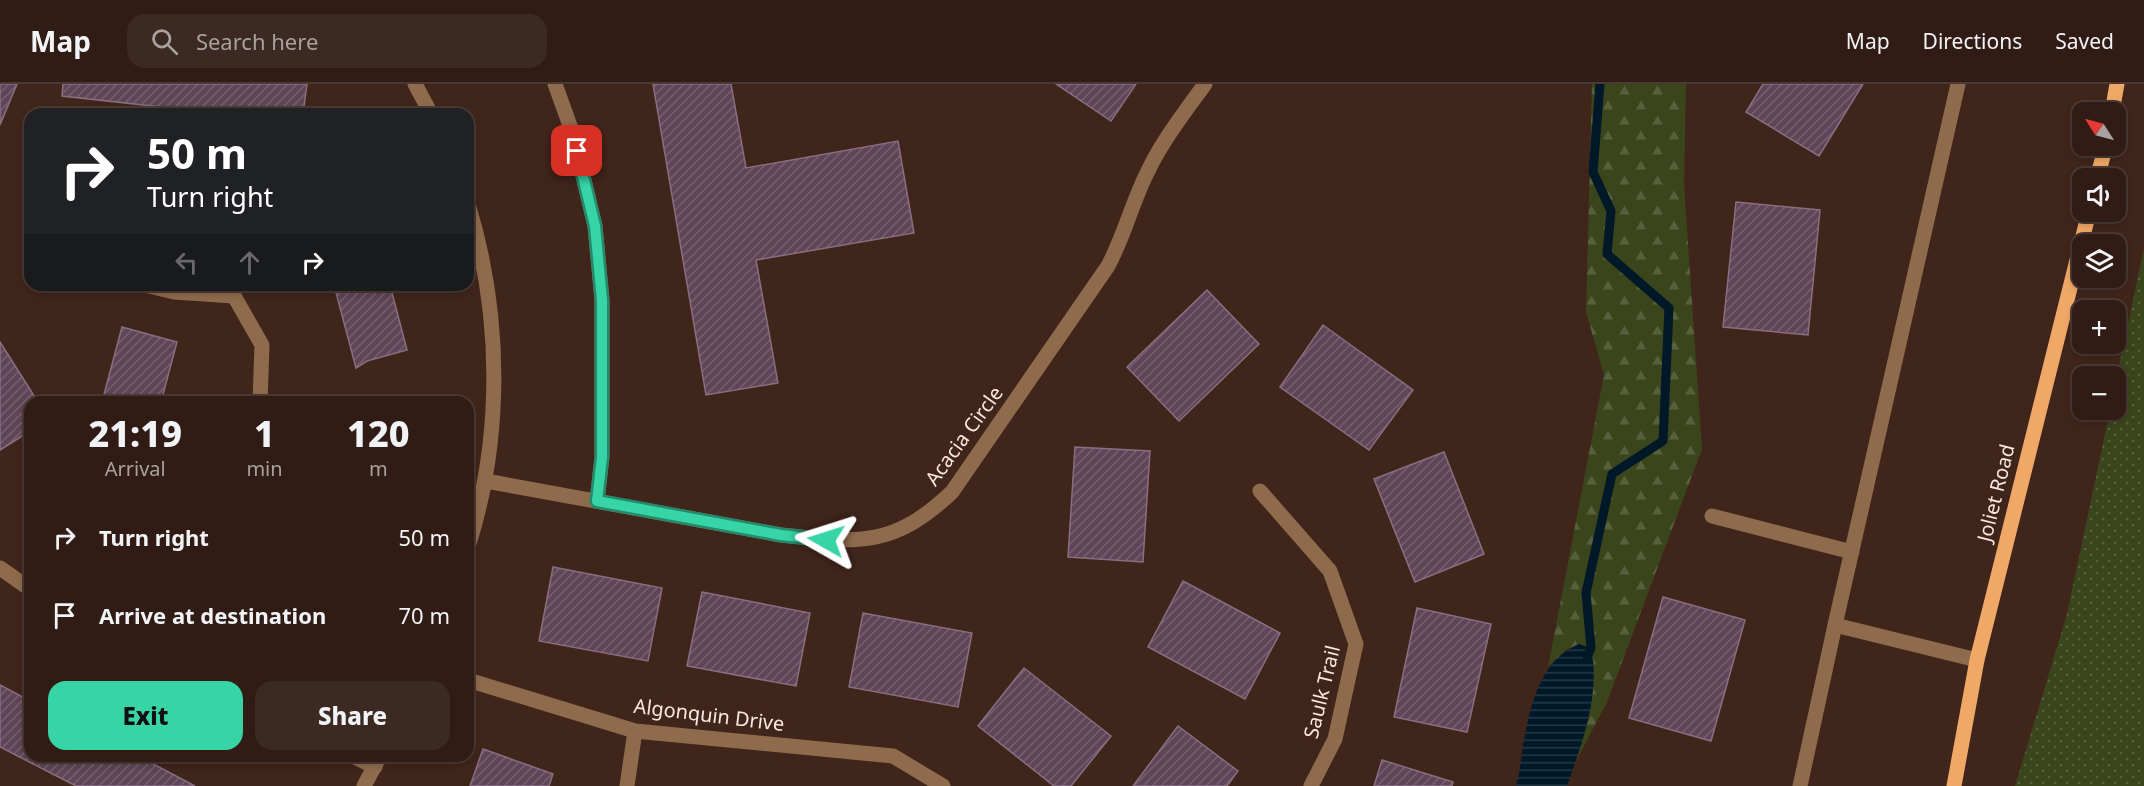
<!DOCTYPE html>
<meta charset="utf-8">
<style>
body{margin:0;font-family:"Noto Sans",sans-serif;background:#3c2922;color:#f1f3f6;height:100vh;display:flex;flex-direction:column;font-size:22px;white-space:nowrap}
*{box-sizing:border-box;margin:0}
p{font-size:20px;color:#a8a1a0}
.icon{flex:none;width:33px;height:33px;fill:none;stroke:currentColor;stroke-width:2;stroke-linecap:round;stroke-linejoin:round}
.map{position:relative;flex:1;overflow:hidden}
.side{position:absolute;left:24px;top:312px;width:450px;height:366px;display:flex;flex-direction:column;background:#301c14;border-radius:18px;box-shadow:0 3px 9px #0003,0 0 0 2px #4b3a34}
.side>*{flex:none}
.banner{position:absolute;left:24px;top:24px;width:450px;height:183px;border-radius:18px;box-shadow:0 3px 9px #0003,0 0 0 2px #4b3a34;background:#202124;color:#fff;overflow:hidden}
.needle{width:39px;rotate:306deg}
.buttons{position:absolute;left:2072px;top:18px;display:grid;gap:12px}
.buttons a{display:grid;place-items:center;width:54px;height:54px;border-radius:12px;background:#301c14;box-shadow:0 3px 9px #0003,0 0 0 2px #4b3a34;font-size:30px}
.pin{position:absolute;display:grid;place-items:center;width:51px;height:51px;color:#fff;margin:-26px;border-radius:12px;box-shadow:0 3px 9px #0006}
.me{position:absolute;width:66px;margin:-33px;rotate:276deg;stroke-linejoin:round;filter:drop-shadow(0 0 4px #0008)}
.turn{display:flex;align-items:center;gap:21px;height:126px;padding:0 24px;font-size:27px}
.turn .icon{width:78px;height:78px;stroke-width:2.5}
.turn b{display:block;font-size:42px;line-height:51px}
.lanes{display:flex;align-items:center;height:57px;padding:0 24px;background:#0003;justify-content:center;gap:30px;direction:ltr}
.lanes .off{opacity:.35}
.eta{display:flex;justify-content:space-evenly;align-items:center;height:102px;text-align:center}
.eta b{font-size:36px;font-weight:800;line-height:42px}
.action{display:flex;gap:12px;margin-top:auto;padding:12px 24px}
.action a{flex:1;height:69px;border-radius:18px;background:#37d4a6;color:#111;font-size:24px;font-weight:800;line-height:69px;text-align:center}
.action a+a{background:#3c2922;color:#f1f3f6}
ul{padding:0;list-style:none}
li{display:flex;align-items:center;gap:18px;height:78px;padding:0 24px}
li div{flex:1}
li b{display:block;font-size:22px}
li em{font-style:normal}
header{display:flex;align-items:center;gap:36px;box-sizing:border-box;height:84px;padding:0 30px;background:#301c14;border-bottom:2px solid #4b3a34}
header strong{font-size:28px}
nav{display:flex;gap:33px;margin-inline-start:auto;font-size:21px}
.search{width:420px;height:54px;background:#3c2922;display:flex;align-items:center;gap:15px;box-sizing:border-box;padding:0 21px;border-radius:18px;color:#a8a1a0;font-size:22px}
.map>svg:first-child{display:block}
.grass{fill:url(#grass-dots)}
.forest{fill:url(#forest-firs)}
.water{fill:url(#water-rules)}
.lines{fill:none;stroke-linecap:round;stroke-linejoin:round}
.stream{stroke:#001828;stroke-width:9}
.building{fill:url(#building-hatch);stroke:#8a6e81;stroke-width:1.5}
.minor{stroke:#8e6b4d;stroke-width:15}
.major{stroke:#f0a867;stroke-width:15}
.route-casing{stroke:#248a6c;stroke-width:15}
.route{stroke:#37d4a6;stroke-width:10}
.labels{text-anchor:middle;stroke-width:6;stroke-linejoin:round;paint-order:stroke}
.street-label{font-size:20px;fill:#f9e7e0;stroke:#40251b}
</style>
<header>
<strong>Map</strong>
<div class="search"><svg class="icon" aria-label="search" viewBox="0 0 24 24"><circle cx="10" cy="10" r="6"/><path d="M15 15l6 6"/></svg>Search here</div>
<nav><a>Map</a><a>Directions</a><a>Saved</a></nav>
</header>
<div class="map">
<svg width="2144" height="702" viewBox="0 0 2144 702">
<defs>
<pattern id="grass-dots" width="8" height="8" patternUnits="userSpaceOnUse" patternTransform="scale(1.5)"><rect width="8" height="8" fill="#3a451c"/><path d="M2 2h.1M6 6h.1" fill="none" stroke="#57603d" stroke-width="1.8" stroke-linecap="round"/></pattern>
<pattern id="forest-firs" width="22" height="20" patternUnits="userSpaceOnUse" patternTransform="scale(1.5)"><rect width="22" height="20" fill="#3a451c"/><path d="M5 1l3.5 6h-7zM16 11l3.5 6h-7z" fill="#57603d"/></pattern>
<pattern id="water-rules" width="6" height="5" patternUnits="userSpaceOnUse" patternTransform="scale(1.5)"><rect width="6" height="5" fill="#001828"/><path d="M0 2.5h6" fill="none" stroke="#263a47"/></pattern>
<pattern id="building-hatch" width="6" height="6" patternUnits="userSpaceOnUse" patternTransform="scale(1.5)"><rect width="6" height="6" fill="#5f4557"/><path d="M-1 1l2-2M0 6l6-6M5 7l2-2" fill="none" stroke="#77606f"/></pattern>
</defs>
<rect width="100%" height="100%" fill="#40251b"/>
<path class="grass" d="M2144 164V702H2015L2067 530 2110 326H2115V301Z"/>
<path class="forest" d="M1592 0H1686L1684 100 1702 365 1607 618 1575 679 1591 618 1579 560 1566 566 1548 583 1604 291 1586 228Z"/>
<path class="water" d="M1579 560 1591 564C1601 609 1582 660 1567 702H1516C1520 689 1521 674 1523 661 1530 622 1540 576 1579 560Z"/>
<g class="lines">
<path class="stream" d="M1587 573 1591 564 1586 509 1612 390 1663 357 1669 224 1607 170 1611 127 1593 88 1600 0"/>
</g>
<path class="building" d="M0 0H17L0 41Z
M63 0H307L303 30H225L62 12Z
M653 0H731L746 84 898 57 914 149 756 176 778 299 706 311Z
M1056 0H1136L1111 37Z
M1763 0H1863L1819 72 1746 28Z
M1736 118 1820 126 1808 251 1723 243Z
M334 201H390L407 266 367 277 356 284Z
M1207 206 1259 260 1179 337 1127 283Z
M1323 241 1413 306 1369 366 1280 303Z
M122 243 177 258 161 318H102Z
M0 258 38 318H30V347L0 366Z
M1075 363 1150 367 1143 478 1068 473Z
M1444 368 1484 470 1415 498 1374 395Z
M553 483 662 504 648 577 539 557Z
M1183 497 1280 549 1245 615 1148 563Z
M702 508 810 529 796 602 687 582Z
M1663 513 1745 536 1711 657 1629 634Z
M1417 524 1491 540 1467 648 1394 633Z
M863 529 972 549 958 623 849 603Z
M1024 584 1111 652 1071 702H1054L978 642Z
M0 601 30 617V672H138L195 702H76L0 663Z
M1178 642 1238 687 1227 702H1133Z
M483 665 553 690 549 702H470Z
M1382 676 1453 698 1452 702H1374Z"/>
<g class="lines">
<path class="minor" d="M415 0 431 30
M555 0 573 50 595 142 602 216V373L597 417
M468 120C502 231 503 353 468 463
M145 201 174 208 234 212 233 201
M234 212 262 261 260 318
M486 397 781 451C858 459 893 464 952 408L1108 182C1124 152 1132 119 1147 89 1162 57 1184 29 1205 0
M1260 407 1330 487 1356 560 1335 655 1311 702
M1712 432 1852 468
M0 484 30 505
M1835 541 1958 0
M468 596 635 647 893 672 943 702
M353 672 375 683
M364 702 380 672
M627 702 635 647
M1800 702 1835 541 1977 576"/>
<path class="major" d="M2112 28 2117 0
M2097 94 2106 62
M1954 702 1977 576 2089 128"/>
</g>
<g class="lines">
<g class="route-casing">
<path id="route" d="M577 67 595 142 602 216V373L597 417 781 451 826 456"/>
</g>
<use href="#route" class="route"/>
</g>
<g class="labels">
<g class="street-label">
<text transform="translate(964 352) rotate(-54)" y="7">Acacia Circle</text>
<text transform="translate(1996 409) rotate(-76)" y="7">Joliet Road</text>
<text transform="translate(1322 608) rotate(-76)" y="7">Saulk Trail</text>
<text transform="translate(709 631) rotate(7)" y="7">Algonquin Drive</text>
</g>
</g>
</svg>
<div class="buttons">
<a><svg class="needle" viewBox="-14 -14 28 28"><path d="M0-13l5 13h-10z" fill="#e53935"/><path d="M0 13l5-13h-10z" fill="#a8a1a0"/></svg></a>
<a><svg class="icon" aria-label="sound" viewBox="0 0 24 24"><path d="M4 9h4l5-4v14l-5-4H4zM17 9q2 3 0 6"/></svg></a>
<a><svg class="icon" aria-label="layers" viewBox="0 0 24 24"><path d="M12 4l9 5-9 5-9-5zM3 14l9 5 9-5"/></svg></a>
<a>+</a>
<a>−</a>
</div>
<div class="pin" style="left:577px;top:67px;background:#d93025"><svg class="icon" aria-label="arrive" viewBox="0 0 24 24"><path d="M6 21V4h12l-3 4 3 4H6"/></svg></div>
<svg class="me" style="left:826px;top:456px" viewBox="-20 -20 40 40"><path d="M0-17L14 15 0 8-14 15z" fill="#37d4a6" stroke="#fff" stroke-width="4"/></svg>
<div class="banner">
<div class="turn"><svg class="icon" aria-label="right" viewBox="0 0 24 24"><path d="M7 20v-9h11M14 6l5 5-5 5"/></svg><div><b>50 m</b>Turn right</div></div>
<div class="lanes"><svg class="icon off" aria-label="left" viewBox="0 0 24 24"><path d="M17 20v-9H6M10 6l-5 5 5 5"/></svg><svg class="icon off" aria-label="ahead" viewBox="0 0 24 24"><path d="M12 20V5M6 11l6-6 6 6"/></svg><svg class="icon" aria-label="right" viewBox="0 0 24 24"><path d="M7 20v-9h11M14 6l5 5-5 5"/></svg></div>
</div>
<section class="side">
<div class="eta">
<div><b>21:19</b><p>Arrival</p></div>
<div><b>1</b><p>min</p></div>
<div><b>120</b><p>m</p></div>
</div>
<ul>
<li><svg class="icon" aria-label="right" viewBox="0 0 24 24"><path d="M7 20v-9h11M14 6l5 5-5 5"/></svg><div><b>Turn right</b></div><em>50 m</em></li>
<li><svg class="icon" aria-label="arrive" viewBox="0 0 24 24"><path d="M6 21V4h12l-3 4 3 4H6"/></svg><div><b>Arrive at destination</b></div><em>70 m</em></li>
</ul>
<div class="action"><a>Exit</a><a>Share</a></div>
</section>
</div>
